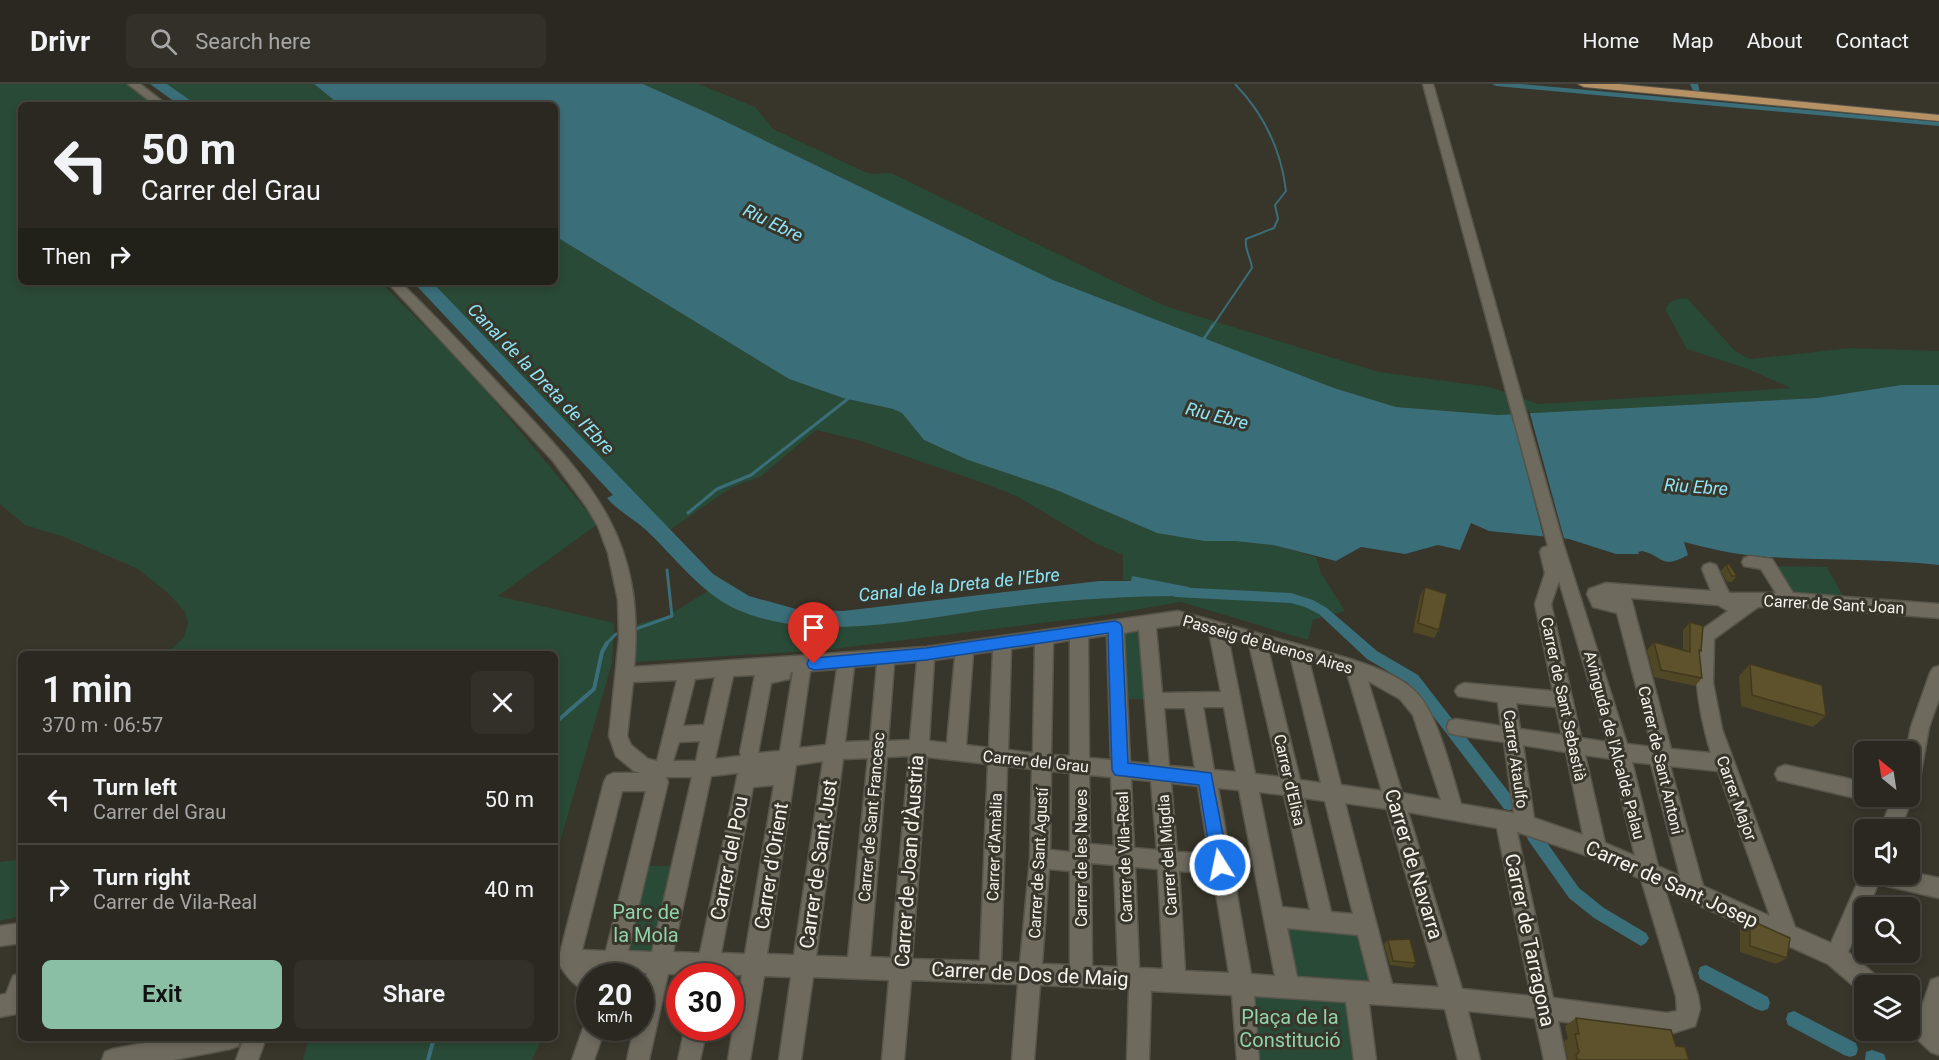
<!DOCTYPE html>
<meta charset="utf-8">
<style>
body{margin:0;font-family:Roboto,sans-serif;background:#323029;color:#f1f3f6;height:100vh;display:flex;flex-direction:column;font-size:22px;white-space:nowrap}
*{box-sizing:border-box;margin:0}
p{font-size:20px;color:#a5a6a5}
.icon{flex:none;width:33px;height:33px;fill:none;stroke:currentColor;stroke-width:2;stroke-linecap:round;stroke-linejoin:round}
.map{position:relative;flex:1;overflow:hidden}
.panel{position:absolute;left:18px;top:567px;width:540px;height:390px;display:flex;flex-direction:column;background:#2a2820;border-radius:9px;box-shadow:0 3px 9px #0003,0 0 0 2px #46443e}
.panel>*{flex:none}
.top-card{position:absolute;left:18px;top:18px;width:540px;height:183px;border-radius:9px;box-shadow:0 3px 9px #0003,0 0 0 2px #46443e;background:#2a2820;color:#f1f3f6;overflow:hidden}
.needle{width:39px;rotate:330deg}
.fabs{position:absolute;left:1854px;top:657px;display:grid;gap:12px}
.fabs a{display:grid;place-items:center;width:66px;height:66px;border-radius:9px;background:#2a2820;box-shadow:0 3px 9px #0003,0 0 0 2px #46443e;font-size:30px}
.speed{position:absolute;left:576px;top:879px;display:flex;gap:12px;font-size:30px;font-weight:700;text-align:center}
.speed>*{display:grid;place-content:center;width:78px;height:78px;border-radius:50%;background:#2a2820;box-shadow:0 3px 9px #0003,0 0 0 2px #46443e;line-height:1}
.speed small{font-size:15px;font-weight:400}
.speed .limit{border:9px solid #d22;background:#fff;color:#111}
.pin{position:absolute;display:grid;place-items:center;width:51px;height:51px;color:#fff;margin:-62px -26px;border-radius:50% 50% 50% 0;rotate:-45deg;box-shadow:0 0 6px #0007}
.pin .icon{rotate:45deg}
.me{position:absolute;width:66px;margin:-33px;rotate:350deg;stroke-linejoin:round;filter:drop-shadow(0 0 4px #0008)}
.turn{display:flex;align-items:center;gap:21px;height:126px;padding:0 24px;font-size:27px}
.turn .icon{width:78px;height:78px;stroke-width:2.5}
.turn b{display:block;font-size:42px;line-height:51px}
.then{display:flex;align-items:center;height:57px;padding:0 24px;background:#0003;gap:12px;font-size:22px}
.round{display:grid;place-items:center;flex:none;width:63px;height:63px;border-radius:9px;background:#323029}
.head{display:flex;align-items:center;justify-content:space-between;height:102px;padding:0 24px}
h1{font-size:36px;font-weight:600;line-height:45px}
.primary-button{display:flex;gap:12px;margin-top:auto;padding:12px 24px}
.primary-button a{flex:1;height:69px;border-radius:9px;background:#8abfa5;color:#111;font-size:24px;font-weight:600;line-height:69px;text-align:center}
.primary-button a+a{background:#323029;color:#f1f3f6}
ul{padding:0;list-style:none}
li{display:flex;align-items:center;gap:18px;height:90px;padding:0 24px;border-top:2px solid #46443e}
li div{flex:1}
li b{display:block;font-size:22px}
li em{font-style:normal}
header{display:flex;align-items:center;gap:36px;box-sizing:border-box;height:84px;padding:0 30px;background:#2a2820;border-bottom:2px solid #46443e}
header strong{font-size:28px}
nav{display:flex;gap:33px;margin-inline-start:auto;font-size:21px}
.search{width:420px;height:54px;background:#323029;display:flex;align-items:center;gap:15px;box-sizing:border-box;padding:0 21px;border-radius:9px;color:#a5a6a5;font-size:22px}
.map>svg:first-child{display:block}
.green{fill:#294a36}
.water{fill:#3a6e79}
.pier{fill:#38352a}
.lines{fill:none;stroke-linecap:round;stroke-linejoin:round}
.stream-far2{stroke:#3a6e79;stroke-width:2}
.stream-far1{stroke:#3a6e79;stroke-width:3}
.stream{stroke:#3a6e79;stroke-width:4}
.canal{fill:#3a6e79;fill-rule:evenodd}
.minor-casing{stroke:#57544a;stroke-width:3}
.major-casing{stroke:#57544a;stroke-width:2}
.minor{fill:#6e6a5e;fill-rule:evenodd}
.major{fill:#b59164;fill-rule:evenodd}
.wall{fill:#504725}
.building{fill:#5d522b;stroke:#41391e;stroke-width:1.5}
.route{fill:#1a73e8;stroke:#114b97;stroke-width:1.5}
.labels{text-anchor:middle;stroke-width:6;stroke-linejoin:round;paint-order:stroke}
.street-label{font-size:16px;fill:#f4f2eb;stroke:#38352a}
.water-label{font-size:18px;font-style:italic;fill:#8de5f7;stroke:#38352a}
.near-street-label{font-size:20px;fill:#f4f2eb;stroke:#38352a}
.near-park-label{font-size:20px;fill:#90d2a9;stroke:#38352a}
</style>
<header>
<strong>Drivr</strong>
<div class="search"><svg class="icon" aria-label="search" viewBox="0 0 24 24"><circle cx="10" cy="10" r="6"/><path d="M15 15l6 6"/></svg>Search here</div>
<nav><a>Home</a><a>Map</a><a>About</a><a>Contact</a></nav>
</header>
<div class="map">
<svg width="1939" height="976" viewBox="0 0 1939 976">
<rect width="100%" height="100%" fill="#38352a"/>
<path class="green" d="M0 0H127L155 21H21V198H380L467 284 598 440 498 512 614 539 612 579 555 775V570H167L184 553 188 539 185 528 169 510 138 485 64 453 25 441 0 420Z
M167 0H314L340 21H197Z
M643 0H699L755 23 773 45 865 88 872 90 891 89 1165 222 1379 288 1490 303 1539 320 1791 304 1748 285 1687 265 1666 227C1667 216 1676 215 1687 214L1735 267 1750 275 1851 264 1939 267V301H1901L1817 314 1498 331 1396 323 1334 304 1053 196 708 29Z
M555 152 789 295 843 314 893 325 902 329 924 356 968 376 1054 405 1157 449 1204 457H1235L1273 461 1316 473 1321 489 1345 527 1313 536 1308 556 1181 518 1106 531 824 566 634 578 633 541 667 532 708 507C788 569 924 532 1016 522 1074 515 1131 512 1190 512L1189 503 1132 493 1131 497 1123 496V471L1097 460 1018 413 992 402 858 356 816 346 760 393 732 403 670 446 432 198H555Z
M1778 482 1827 483 1845 515 1796 511Z
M1144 543 1150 615H1122L1119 546Z
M21 775V832L0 837V778Z
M642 782H677L656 875H619Z
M1282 839 1361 845 1374 898 1293 892Z
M1254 910 1347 918 1356 976H1259Z
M309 954H542L532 976H303Z"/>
<path class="water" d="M150 0H167L197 21H179Z
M314 0H643L708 29 1053 196 1334 304 1396 323 1498 331 1817 314 1901 301H1939V481C1878 474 1817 477 1756 472 1731 470 1708 464 1684 458L1688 471C1660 486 1664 472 1642 467L1638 468 1639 470H1616L1569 455 1489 447 1471 439 1460 466 1438 461 1405 470 1361 463 1336 477 1273 461 1235 457H1204L1157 449 1054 405 968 376 924 356 902 329 893 325 843 314 789 295 555 152V21H340Z
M413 198H432L713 490 749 512 796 525 843 527 1099 497H1131L1132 492 1189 503 1190 512C1132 512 1075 515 1017 522 930 531 822 562 738 526 701 510 675 473 646 446 633 434 619 428 607 414L613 411Z"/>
<path class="pier" d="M1529 326 1565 458 1544 455 1511 327Z"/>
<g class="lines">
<path class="stream-far2" d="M1212 243 1252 184C1251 174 1244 164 1246 155L1274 144 1278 135 1275 121 1286 107C1281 65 1264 30 1235 0"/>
<path class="stream-far1" d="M1203 256 1213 241
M688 429 717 405 751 391 849 314
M633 546 672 532 667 486
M606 560 616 550"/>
<path class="stream" d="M555 639 594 605 602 568 607 559
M428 976 434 954"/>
<path class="canal" d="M1492 0H1521L1939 38V42L1496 2Z
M1690 0H1698L1700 9H1694Z
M1175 503 1291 509 1313 516 1327 524 1377 567 1418 591 1514 715 1516 720 1514 725 1509 726 1504 725 1408 599 1367 575 1319 530 1305 523 1291 519 1175 513 1171 511 1169 508 1171 505Z
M1533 744 1538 746 1579 804 1604 824 1646 849 1649 854 1646 859 1641 862 1636 859 1594 834 1569 814 1528 756 1526 751 1528 746Z
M1706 881 1768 913 1770 919 1768 925 1762 927 1756 925 1700 895 1698 889 1700 883Z
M1794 927 1856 959 1858 965 1856 971 1850 973 1844 971 1788 941 1786 935 1788 929Z
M1872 966 1884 970 1886 976H1865L1866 968Z"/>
<g class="minor-casing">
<path id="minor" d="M128 0H140L167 21H155Z
M1423 0H1433L1563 459 1627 660 1652 663 1617 529 1593 523 1587 510 1589 505 1606 499 1711 507 1702 485 1704 481 1710 479 1716 481 1729 509H1776L1761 485 1744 482 1742 478 1744 474 1750 472 1772 475 1793 509 1939 520V534L1788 522 1758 523 1714 555 1713 599 1722 645 1795 843 1831 859 1864 784V790H1910V788L1939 794V814L1878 800 1868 824H1864V831L1848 868 1879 894 1882 902H1864L1863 910 1828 880 1665 806 1698 912 1700 925 1695 942 1667 951 1558 937 1566 976H1544L1535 934 1468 927 1480 976H1458L1445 925 1369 920 1376 976H1354L1346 918 1254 912 1259 976H1237L1232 911 1151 907 1149 976H1127L1129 905 1040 901 1034 976H1012L1018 900 911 896 904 976H882L889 896 813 893 801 976H779L791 893 764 892 750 976H728L742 891 695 892V890H668L649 976H627L634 944H640V916L647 889H623L622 892H600L601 888H595L598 892H590V910C577 904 563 890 558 877L604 698 607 692 614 689H641L634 687 616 672 609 652 619 555 618 516 608 469 598 442 586 422 553 377 387 198H400C438 234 472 272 508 310 591 398 646 453 634 583L926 563 1178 527 1347 574C1369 581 1396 590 1414 606 1438 628 1451 688 1461 720L1514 729 1504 658 1456 651 1449 649 1447 643 1449 637 1456 635 1501 642 1498 618 1458 612 1455 607 1458 602 1464 599 1553 607 1535 520 1545 489 1540 468 1542 464 1548 462ZM1559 497 1607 658 1581 654 1551 520ZM1631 514 1718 521 1728 527 1700 547 1697 552C1693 593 1699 630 1711 669L1671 665ZM1178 541 1209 548 1221 608 1162 609 1156 544ZM1139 546 1150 680 1130 678 1124 549ZM1107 551 1111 676 1089 674 1088 554ZM1228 553 1249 560 1280 693 1255 690ZM1070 556V672L1051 671 1053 559ZM1035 561 1033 669 1008 666 1011 565ZM1268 565 1290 571 1321 699 1300 696ZM993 567 989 664 966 661 973 570ZM955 573 947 659 929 657 934 576ZM1309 577 1347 589 1382 707 1341 701ZM917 578 910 656 888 657 894 580ZM877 581 870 657 845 658 854 583ZM837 585 826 661 799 664 810 587ZM791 588H793L780 667 758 669 771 599 789 595ZM755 591 740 668 741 672 715 675 733 592ZM715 593 704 641 683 642 695 595ZM677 596 657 677 648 675 631 661 627 652 633 598ZM1368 597 1400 615 1413 631 1441 716 1402 709ZM1516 619 1556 623 1562 651 1520 645ZM1203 623H1224L1236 688 1214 686ZM1164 624H1185L1195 684 1169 682ZM700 657 696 677H673L679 658ZM1523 661 1566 668 1583 751 1534 734ZM1585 671 1612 675 1635 772 1605 759ZM909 672 891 874 870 873 887 673ZM927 673 988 680 980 877 912 875ZM868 674 848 873 816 872 843 675ZM823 677 794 871 767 870 796 681ZM1632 678 1651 680 1680 792 1658 782ZM1007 682 1032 685 1030 775 1020 879 1001 878ZM1670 682 1718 687 1770 832 1703 802ZM1051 687 1070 689V768L1050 766ZM738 689 700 869 673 868 711 692ZM1089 691 1111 693 1114 762 1090 760ZM666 693H692L652 868 628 867 668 698ZM1131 695 1151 697 1157 766 1134 764ZM1171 699 1198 702 1209 770 1177 768ZM774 701 745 870 721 869 753 703ZM1218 704 1239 706 1275 892 1251 890ZM622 707H646L606 867 582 866ZM1259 708 1284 711 1310 826 1282 823ZM1304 714 1325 717 1353 830 1331 828ZM1345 719 1387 725 1439 903 1392 900ZM1408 728 1497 744 1531 912 1462 905ZM1517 748 1591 773 1641 795 1676 912 1677 927 1667 929 1553 914ZM1091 779 1114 781 1118 883 1092 882ZM1135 783 1158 785 1163 885 1139 884ZM1049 785 1070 787V881L1042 880ZM1179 787 1213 790 1229 889 1185 887ZM1287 844 1358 851 1370 898 1297 893Z
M1939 582V615L1929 643 1920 694 1917 700 1910 703V668H1906L1911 643 1930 589 1933 584Z
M1785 681 1864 698V712H1871L1864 716 1778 696 1775 690 1778 684Z
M1910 706 1913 712 1900 746H1880L1893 712H1910Z
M21 839V859L0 862V842Z
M21 889V929L0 933V911L6 910 13 892Z
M1939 893V971L1931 968 1907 946H1910V923L1920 928 1931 896Z
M590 935V944H605L594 976H572L586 936Z
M685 944H707L700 976H678Z
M170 954H241L238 962 230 965 173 976H102L105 968 113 965Z
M244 954H266L258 976H236Z"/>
</g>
<g class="major-casing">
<path id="major" d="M1578 0H1619L1939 31V37L1584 3Z"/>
</g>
<use href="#minor" class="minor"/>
<use href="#major" class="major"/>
</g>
<path class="wall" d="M1726 481 1737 492 1732 498H1727L1721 487Z
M1425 503 1439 546 1434 554 1413 548 1420 512Z
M1690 538 1701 567 1699 568 1702 594 1695 602 1654 593 1647 566 1654 558 1683 566V546Z
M1750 580 1826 632 1813 643 1741 622 1739 592Z
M1750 836 1787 874 1776 880 1740 868V843Z
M1388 856 1416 879 1412 884 1390 881 1384 860Z
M1576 934 1676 962 1689 976H1568L1564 957 1568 955 1565 942Z"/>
<path class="building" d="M1729 480 1737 492H1732L1726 481Z
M1425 503 1447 510 1439 546 1418 539Z
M1690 538 1703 542 1701 567 1699 566 1702 594 1661 586 1654 558 1690 568Z
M1750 580 1822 601 1826 632 1752 611Z
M1750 836 1790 854 1787 874 1750 862Z
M1410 855 1416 879 1393 877 1388 856Z
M1576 934 1671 946 1676 962 1685 963 1689 976H1577L1576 971 1579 968 1575 950H1579Z"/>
<path class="route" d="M1115 537 1120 539 1122 543 1128 679 1211 689 1229 781 1226 786 1220 789 1214 786 1212 781 1199 701 1115 691 1112 686 1108 549 926 576 814 586 809 584 807 580 809 575 814 574 926 564Z"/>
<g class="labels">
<g class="street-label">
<text transform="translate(1834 520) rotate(3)" y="6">Carrer de Sant Joan</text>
<text transform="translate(1268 560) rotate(16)" y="6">Passeig de Buenos Aires</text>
<text transform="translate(1564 615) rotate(78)" y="6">Carrer de Sant Sebastià</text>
<text transform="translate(1615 661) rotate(75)" y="6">Avinguda de l'Alcalde Palau</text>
<text transform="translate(1516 675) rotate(82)" y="6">Carrer Ataulfo</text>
<text transform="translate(1661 676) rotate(77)" y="6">Carrer de Sant Antoni</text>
<text transform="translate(1036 677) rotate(6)" y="6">Carrer del Grau</text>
<text transform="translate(1290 696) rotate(77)" y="6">Carrer d'Elisa</text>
<text transform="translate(1737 714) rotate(70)" y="6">Carrer Major</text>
<text transform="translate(871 733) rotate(-85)" y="6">Carrer de Sant Francesc</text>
<text transform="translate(994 763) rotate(-88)" y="6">Carrer d'Amàlia</text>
<text transform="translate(1167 771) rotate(-94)" y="6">Carrer del Migdia</text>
<text transform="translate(1124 773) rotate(-92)" y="6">Carrer de Vila-Real</text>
<text transform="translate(1081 774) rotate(-90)" y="6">Carrer de les Naves</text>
<text transform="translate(1038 779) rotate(-87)" y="6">Carrer de Sant Agustí</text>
</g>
<g class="water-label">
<text transform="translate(773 139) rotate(26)" y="6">Riu Ebre</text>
<text transform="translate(541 295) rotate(46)" y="6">Canal de la Dreta de l'Ebre</text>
<text transform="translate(1217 332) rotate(14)" y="6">Riu Ebre</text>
<text transform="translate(1696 403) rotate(4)" y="6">Riu Ebre</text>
<text transform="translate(959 501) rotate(-6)" y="6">Canal de la Dreta de l'Ebre</text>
</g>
<g class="near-street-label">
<text transform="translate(729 774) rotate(-79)" y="7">Carrer del Pou</text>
<text transform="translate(909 777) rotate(-86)" y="7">Carrer de Joan d'Àustria</text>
<text transform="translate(818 780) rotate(-82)" y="7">Carrer de Sant Just</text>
<text transform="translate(1414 780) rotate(73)" y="7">Carrer de Navarra</text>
<text transform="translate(771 782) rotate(-81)" y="7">Carrer d'Orient</text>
<text transform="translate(1672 800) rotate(24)" y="7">Carrer de Sant Josep</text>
<text transform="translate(1530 856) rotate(78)" y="7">Carrer de Tarragona</text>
<text transform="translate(1030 890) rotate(3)" y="7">Carrer de Dos de Maig</text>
</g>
<g class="near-park-label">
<text x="646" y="835">Parc de<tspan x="646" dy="23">la Mola</tspan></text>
<text x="1290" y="940">Plaça de la<tspan x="1290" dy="23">Constitució</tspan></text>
</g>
</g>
</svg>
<div class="fabs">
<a><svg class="needle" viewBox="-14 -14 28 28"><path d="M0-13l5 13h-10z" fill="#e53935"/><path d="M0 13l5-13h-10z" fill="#a5a6a5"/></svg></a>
<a><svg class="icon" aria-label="sound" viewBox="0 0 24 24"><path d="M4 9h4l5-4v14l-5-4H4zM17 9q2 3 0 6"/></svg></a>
<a><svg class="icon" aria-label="search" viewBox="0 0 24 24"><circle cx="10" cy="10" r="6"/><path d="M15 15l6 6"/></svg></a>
<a><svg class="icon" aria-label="layers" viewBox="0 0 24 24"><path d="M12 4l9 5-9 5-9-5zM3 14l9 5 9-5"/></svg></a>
</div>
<div class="speed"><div>20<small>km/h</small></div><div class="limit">30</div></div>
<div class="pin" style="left:814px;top:580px;background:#d93025"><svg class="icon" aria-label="arrive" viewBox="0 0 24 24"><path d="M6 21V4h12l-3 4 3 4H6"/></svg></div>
<svg class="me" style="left:1220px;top:781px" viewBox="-20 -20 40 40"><circle r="17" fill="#1a73e8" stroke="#fff" stroke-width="3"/><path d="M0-11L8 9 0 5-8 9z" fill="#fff"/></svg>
<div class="top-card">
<div class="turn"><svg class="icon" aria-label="left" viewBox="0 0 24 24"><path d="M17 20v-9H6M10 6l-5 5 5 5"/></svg><div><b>50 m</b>Carrer del Grau</div></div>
<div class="then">Then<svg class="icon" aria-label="right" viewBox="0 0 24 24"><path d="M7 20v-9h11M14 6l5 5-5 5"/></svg></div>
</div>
<section class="panel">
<div class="head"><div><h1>1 min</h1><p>370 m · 06:57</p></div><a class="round"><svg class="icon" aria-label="close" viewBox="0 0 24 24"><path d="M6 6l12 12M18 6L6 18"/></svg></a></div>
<ul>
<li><svg class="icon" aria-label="left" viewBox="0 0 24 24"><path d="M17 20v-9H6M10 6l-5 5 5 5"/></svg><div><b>Turn left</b><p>Carrer del Grau</p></div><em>50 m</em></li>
<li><svg class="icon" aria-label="right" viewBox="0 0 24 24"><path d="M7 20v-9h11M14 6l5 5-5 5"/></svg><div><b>Turn right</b><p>Carrer de Vila-Real</p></div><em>40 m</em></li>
</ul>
<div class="primary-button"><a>Exit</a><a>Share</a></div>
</section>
</div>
